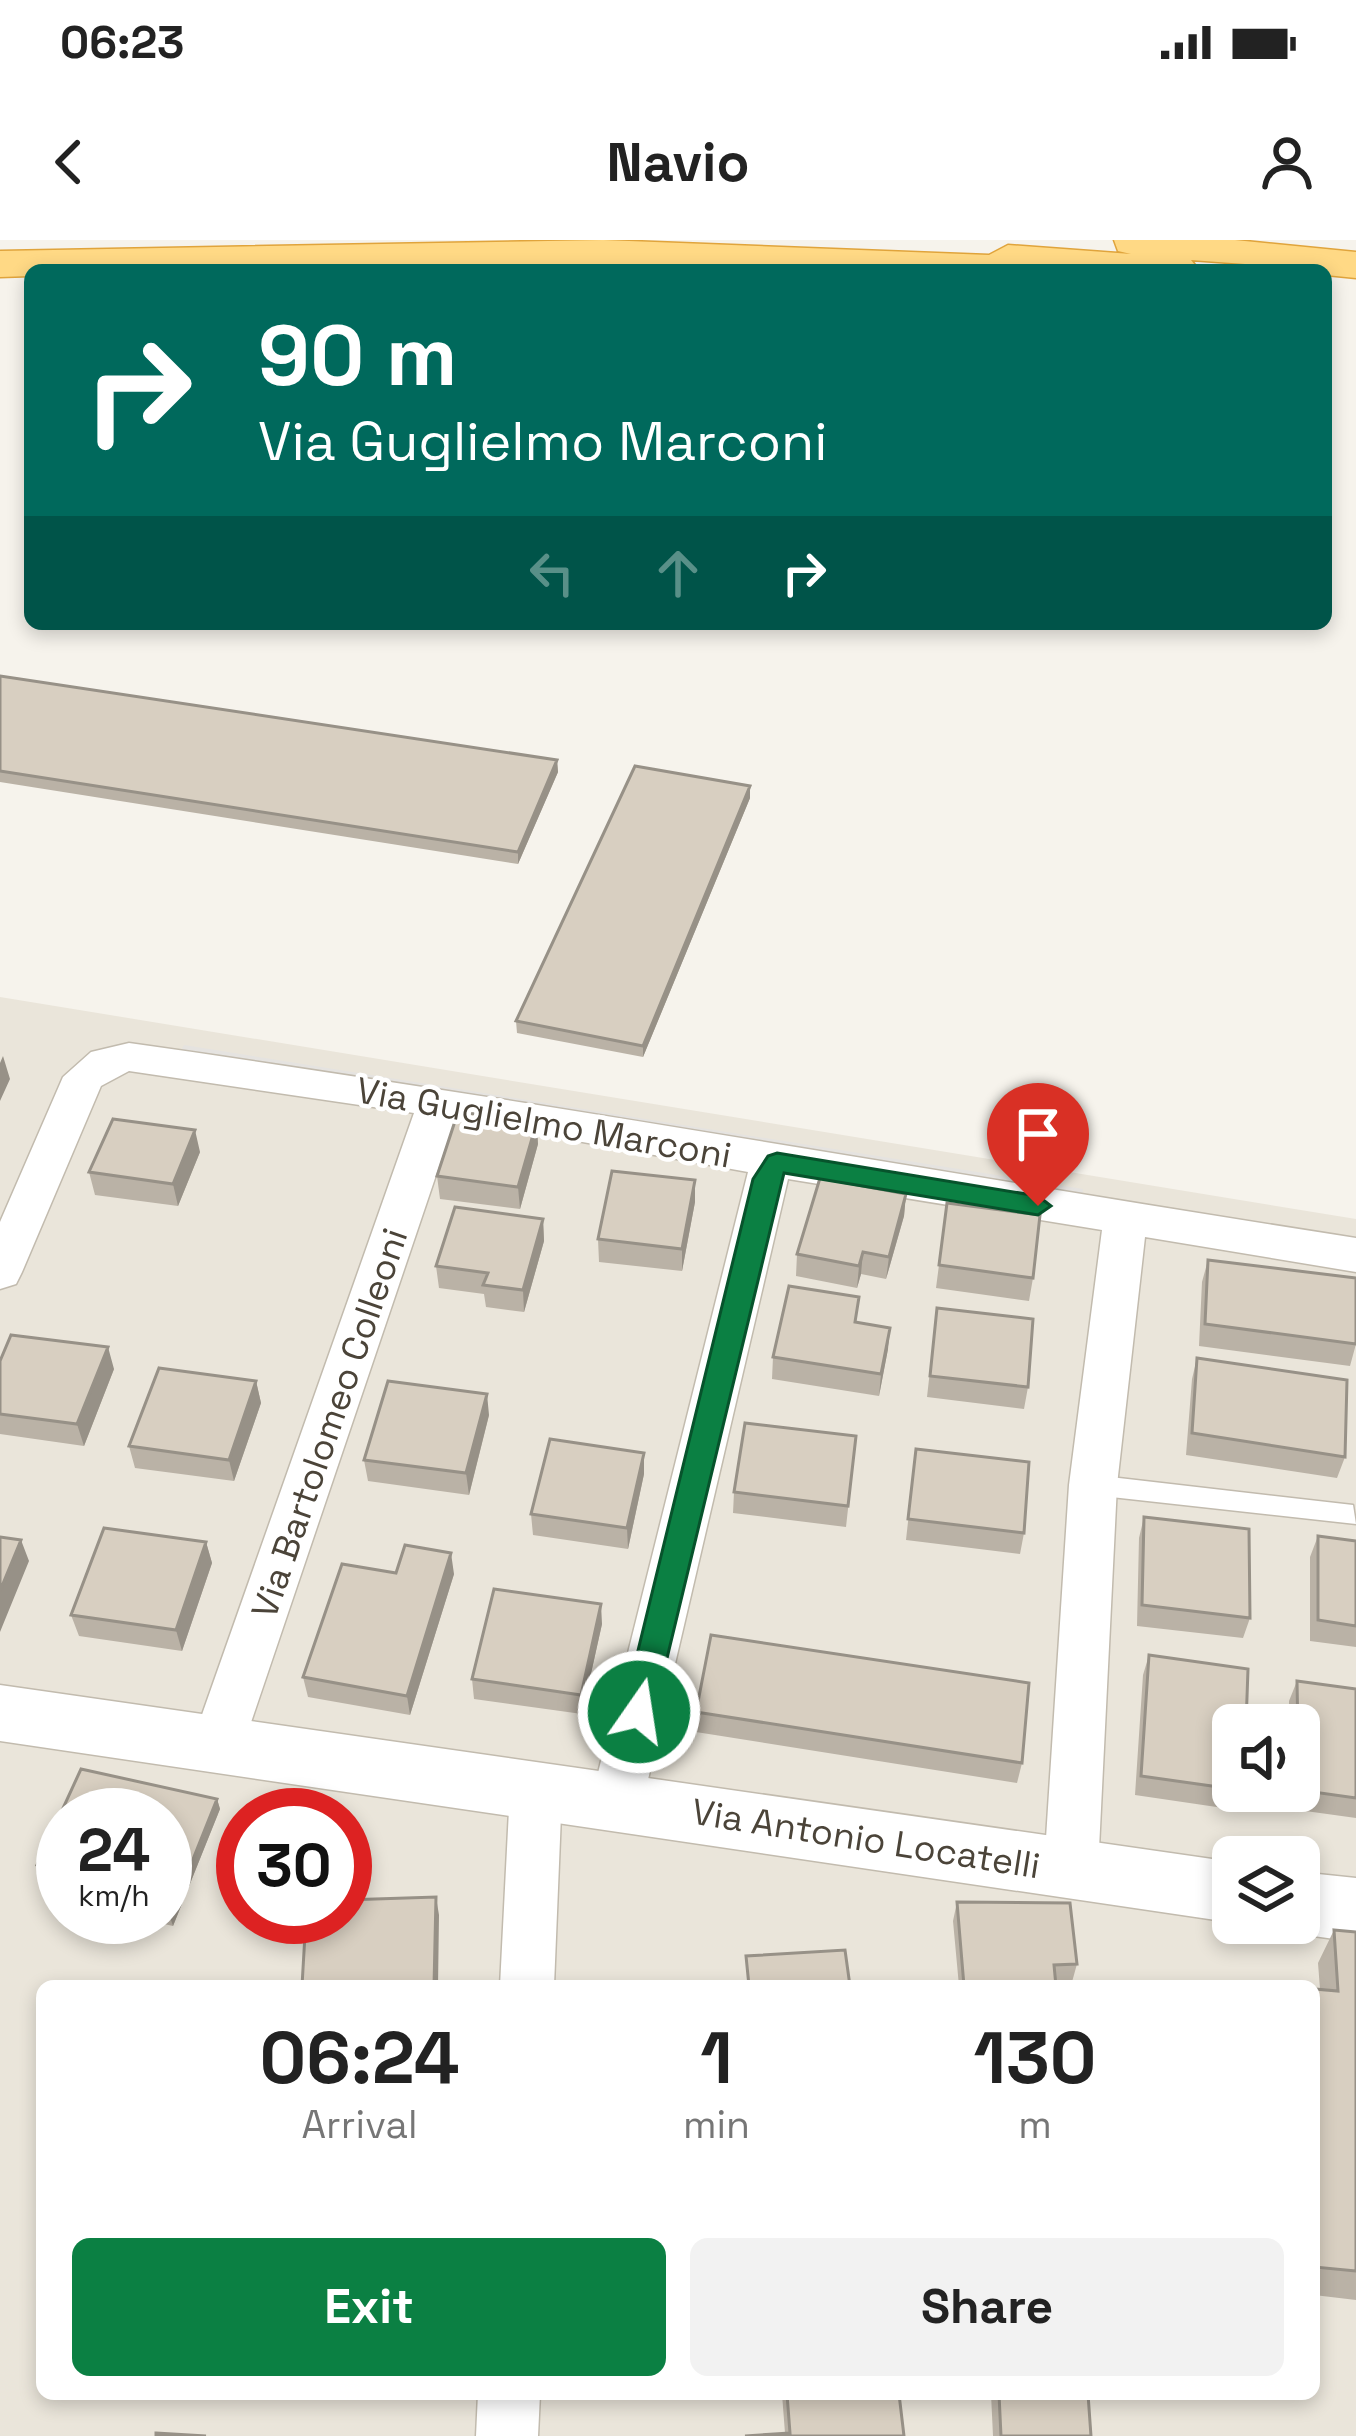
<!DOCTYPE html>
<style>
body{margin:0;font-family:"Space Grotesk",sans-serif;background:#f2f2f2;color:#222;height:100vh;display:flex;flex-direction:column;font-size:45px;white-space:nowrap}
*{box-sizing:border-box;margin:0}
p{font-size:39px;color:#767676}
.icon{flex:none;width:66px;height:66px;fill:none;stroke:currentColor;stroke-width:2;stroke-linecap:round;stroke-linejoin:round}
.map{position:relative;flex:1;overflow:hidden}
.sheet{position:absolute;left:36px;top:1740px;width:1284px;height:420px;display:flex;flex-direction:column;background:#fff;border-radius:18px;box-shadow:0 6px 18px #0003}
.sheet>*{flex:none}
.top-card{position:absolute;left:24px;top:24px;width:1308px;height:366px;border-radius:18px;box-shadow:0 6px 18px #0003;background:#00695c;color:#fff;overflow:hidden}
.buttons{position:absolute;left:1212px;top:1464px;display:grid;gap:24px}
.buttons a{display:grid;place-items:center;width:108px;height:108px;border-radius:18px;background:#fff;box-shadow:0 6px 18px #0003;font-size:60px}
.speed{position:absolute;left:36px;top:1548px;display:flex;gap:24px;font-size:60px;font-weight:700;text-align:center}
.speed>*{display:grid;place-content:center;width:156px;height:156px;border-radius:50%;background:#fff;box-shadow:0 6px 18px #0003;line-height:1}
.speed small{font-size:30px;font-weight:400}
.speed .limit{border:18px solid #d22;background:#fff;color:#111}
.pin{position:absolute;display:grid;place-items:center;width:102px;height:102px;color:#fff;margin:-123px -51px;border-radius:50% 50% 50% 0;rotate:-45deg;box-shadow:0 0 12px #0007}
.pin .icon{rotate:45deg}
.me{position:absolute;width:132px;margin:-66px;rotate:13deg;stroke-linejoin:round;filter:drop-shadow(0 0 9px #0008)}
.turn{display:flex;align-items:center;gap:42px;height:252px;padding:0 36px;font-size:54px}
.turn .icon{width:156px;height:156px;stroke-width:2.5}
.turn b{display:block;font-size:84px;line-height:102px}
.lanes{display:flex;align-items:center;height:114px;padding:0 36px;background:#0003;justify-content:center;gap:60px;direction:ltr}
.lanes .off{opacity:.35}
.eta{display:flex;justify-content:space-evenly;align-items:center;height:204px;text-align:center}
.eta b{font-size:72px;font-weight:700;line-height:84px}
.button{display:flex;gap:24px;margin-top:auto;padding:24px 36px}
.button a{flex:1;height:138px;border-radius:18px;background:#0b8043;color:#fff;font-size:48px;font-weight:700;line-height:138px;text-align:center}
.button a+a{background:#f2f2f2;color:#222}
.status{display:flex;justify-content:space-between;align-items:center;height:84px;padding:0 60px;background:#fff;direction:ltr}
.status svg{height:33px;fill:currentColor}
header{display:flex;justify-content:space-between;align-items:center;height:156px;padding:0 36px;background:#fff;font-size:54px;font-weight:700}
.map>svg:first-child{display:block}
.residential{fill:#eae5da;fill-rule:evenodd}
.parking{fill:#e5e3e0}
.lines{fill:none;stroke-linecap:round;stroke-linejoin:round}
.service-casing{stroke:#c2bbae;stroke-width:3}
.minor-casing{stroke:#c2bbae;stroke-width:3}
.tertiary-casing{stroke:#c2bbae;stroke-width:3}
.trunk-casing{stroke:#e0a43c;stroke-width:3}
.service{fill:#fff;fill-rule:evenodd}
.minor{fill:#fff;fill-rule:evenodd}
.tertiary{fill:#fff;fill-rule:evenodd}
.trunk{fill:#ffd985;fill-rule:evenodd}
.wall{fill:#bab2a6}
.shaded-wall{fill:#979187}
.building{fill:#d8cfc1;stroke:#979187;stroke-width:3}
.route{fill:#0b8043;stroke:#07532c;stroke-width:3}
.labels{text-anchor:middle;stroke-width:9;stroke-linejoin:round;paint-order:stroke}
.street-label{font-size:36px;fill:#4b4439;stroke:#fff}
</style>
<div class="status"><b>06:23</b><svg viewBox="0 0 49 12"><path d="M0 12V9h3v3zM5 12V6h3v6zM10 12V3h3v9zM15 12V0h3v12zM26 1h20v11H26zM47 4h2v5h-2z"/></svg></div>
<header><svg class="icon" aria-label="back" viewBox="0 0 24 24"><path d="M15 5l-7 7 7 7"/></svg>Navio<svg class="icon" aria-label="person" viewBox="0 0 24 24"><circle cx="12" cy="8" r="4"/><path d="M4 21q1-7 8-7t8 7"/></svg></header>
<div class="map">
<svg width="1356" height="2196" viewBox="0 0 1356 2196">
<rect width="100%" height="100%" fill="#f6f3ec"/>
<path class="residential" d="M0 757 1356 979V2196H0ZM1233 1485H1299V1551H1233ZM63 1575H165V1677H63ZM243 1575H345V1677H243ZM1233 1617H1299V1683H1233ZM42 1746H1314V2154H42Z"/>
<path class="parking" d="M184 805 1083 949 1082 959 179 814Z"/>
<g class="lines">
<g class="service-casing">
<path id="service" d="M1093 1235 1353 1265 1356 1284 1093 1255 1084 1252 1080 1245 1084 1238Z"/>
</g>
<g class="minor-casing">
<path id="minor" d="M129 803C539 861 947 934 1356 998V1032L1145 997 1117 1245 1098 1629 1090 1646 1071 1653 1052 1646 1044 1629 1069 1245 1102 990 788 939 643 1561 635 1578 617 1584 599 1578 591 1561 748 932 455 879 244 1503 236 1519 218 1526 200 1519 192 1503 414 873 129 831 101 846 22 1032 16 1044 0 1049V982L63 837 91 812Z
M536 1527 554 1534 562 1550 554 1746H500L510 1550 518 1534Z
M478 2154H540L538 2196H476Z"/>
</g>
<g class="tertiary-casing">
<path id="tertiary" d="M0 1445 1233 1622 1236 1683 0 1501Z
M1299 1632 1356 1638V1702L1299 1694 1275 1685 1299 1683Z"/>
</g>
<g class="trunk-casing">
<path id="trunk" d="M603 0 989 15 1008 5 1131 14 1118 11 1114 0H1235L1356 12V38L1326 35V30L1191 20 1199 30 603 26 30 30V36L0 37V11Z"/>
</g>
<use href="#service" class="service"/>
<use href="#minor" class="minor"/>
<use href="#tertiary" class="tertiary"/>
<use href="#trunk" class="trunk"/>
</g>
<path class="wall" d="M0 436 557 520 558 532 518 624 0 542Z
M750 546V558L643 817 517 793 516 781Z
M538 904 520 969 440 959 437 936Z
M200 912 178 966 95 955 89 932Z
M695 940V962L682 1031 599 1022 598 999Z
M906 954 904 976 886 1039 861 1034 857 1048 796 1036 797 1014Z
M947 963 1033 1038 1029 1061 936 1048Z
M543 979 544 1001 524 1072 486 1067 484 1054 439 1048 436 1026Z
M1208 1020 1356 1104 1350 1126 1199 1106 1202 1042Z
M937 1068 1028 1147 1024 1169 927 1157Z
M857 1082 888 1109 879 1156 772 1139 773 1117Z
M1197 1118 1345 1217 1337 1238 1186 1215 1192 1139Z
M0 1121 114 1129 84 1206 0 1194Z
M256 1141 261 1163 234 1241 135 1228 129 1206Z
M489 1175 469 1255 368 1241 364 1220Z
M856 1196 846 1287 733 1273 734 1252Z
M916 1209 1024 1293 1020 1314 906 1300Z
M644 1234 628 1309 533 1295 531 1274Z
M1144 1277 1250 1378 1243 1398 1137 1386 1139 1298Z
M1318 1296 1356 1301V1407L1310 1401V1317Z
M206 1302 212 1323 182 1411 79 1396 71 1375Z
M396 1333 454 1334 410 1475 308 1457 303 1437Z
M602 1384 582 1474 474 1459 472 1439Z
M1149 1415 1233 1485V1551H1244L1237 1570 1135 1555 1143 1435Z
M1297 1441 1356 1449V1578L1291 1569 1290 1551H1299V1485H1289V1461Z
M696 1472 1022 1523 1017 1543 696 1492Z
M81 1529 217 1559 220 1569 173 1686 133 1677H165V1575H63V1640L41 1635 37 1625Z
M957 1662 1077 1724 1072 1742H1055L1056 1746H959L953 1681Z
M1334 1690 1356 1692V2060L1314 2055V1749H1320L1318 1723Z
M782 2154H899L904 2196 785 2193Z
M991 2154H1088L1091 2196H993Z"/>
<path class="shaded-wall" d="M557 520 558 532 518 624V612Z
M750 546V558L643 817V806Z
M3 816 10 839 0 861V823Z
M537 881 538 904 520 969 518 947Z
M195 890 200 912 178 966 173 944Z
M695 940V962L682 1031V1009Z
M906 954 904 976 886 1039 889 1017Z
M543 979 544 1001 524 1072 523 1050Z
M863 1012 861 1034 857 1048 859 1026Z
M890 1088 888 1109 879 1156 881 1134Z
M108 1107 114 1129 84 1206 77 1184Z
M256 1141 261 1163 234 1241 229 1220Z
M487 1154 489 1175 469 1255 466 1233Z
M644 1213V1234L628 1309 627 1288Z
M21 1300 29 1321 0 1392V1351Z
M206 1302 212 1323 182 1411 176 1390Z
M451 1313 454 1334 410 1475 407 1456Z
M601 1364 602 1384 582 1474 581 1455Z
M217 1559 220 1569 173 1686 170 1677Z
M436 1657 439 1675 438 1746H434Z"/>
<path class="building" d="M0 436 557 520 518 612 0 531Z
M635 526 750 546 643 806 516 781Z
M458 872 537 881 518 947 437 936Z
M113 879 195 890 173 944 89 932Z
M612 931 695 940 682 1009 598 999Z
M820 938 906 954 889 1017 863 1012 859 1026 797 1014Z
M947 963 1040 975 1033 1038 939 1025Z
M455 967 543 979 523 1050 483 1045 488 1033 436 1026Z
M1208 1020 1356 1038V1104L1205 1084Z
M789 1046 859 1057 855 1082 890 1088 881 1134 773 1117Z
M937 1068 1033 1079 1028 1147 930 1136Z
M11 1095 108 1107 77 1184 0 1174V1121Z
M1197 1118 1347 1140 1345 1217 1192 1193Z
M159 1128 256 1141 229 1220 129 1206Z
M388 1141 487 1154 466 1233 364 1220Z
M745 1183 856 1196 848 1266 734 1252Z
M550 1199 644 1213 627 1288 531 1274Z
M916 1209 1029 1222 1024 1293 908 1279Z
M1144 1277 1249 1289 1250 1378 1142 1365Z
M104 1288 206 1302 176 1390 71 1375Z
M1318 1296 1356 1301V1386L1318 1380Z
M0 1297 21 1300 0 1351Z
M405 1305 451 1313 407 1456 303 1437 342 1324 396 1333Z
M494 1349 601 1364 581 1455 472 1439Z
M711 1395 1029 1443 1022 1523 696 1472Z
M1149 1415 1248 1429 1246 1485H1233V1549L1141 1536Z
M1297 1441 1356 1449V1558L1299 1550Z
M81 1529 217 1559 170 1677 165 1676V1575H63V1631L37 1625Z
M436 1657 434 1746H302L306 1677H345V1660Z
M957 1662 1070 1663 1077 1724 1054 1725 1056 1746H964Z
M1334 1690 1356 1692V2031L1314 2027V1749L1338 1751Z
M845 1710 850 1746H749L746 1716Z
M1253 1742 1287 1746H1253Z
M787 2154H899L904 2196H745L790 2193Z
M999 2154H1088L1091 2196H1001Z
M156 2193 206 2196H156Z"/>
<path class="route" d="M777 913 1038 956 1051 966 1038 975 784 933 654 1472 650 1482 639 1486 628 1482 623 1472 753 939 768 916Z"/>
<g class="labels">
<g class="street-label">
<text transform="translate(544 882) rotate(10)" y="13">Via Guglielmo Marconi</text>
<text transform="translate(329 1183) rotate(-71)" y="13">Via Bartolomeo Colleoni</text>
<text transform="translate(866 1598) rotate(9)" y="13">Via Antonio Locatelli</text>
</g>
</g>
</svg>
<div class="buttons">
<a><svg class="icon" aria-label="sound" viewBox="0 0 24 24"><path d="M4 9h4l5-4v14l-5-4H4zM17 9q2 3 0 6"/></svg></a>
<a><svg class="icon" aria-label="layers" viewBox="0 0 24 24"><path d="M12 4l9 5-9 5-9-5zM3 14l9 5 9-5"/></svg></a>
</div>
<div class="speed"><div>24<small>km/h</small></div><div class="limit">30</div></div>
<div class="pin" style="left:1038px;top:966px;background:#d93025"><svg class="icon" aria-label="arrive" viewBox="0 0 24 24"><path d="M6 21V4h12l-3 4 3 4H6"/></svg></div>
<svg class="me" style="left:639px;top:1472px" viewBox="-20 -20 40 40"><circle r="17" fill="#0b8043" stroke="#fff" stroke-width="3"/><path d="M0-11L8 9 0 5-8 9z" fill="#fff"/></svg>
<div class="top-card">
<div class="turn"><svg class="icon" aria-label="right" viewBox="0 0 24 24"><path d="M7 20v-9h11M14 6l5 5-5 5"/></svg><div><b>90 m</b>Via Guglielmo Marconi</div></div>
<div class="lanes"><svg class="icon off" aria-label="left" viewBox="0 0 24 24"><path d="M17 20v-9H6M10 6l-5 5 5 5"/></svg><svg class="icon off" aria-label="ahead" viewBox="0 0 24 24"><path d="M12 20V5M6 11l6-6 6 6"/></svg><svg class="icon" aria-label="right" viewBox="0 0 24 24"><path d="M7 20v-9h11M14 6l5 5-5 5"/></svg></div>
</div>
<section class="sheet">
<div class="eta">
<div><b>06:24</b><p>Arrival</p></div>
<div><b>1</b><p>min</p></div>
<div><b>130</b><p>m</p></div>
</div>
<div class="button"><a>Exit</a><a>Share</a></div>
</section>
</div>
